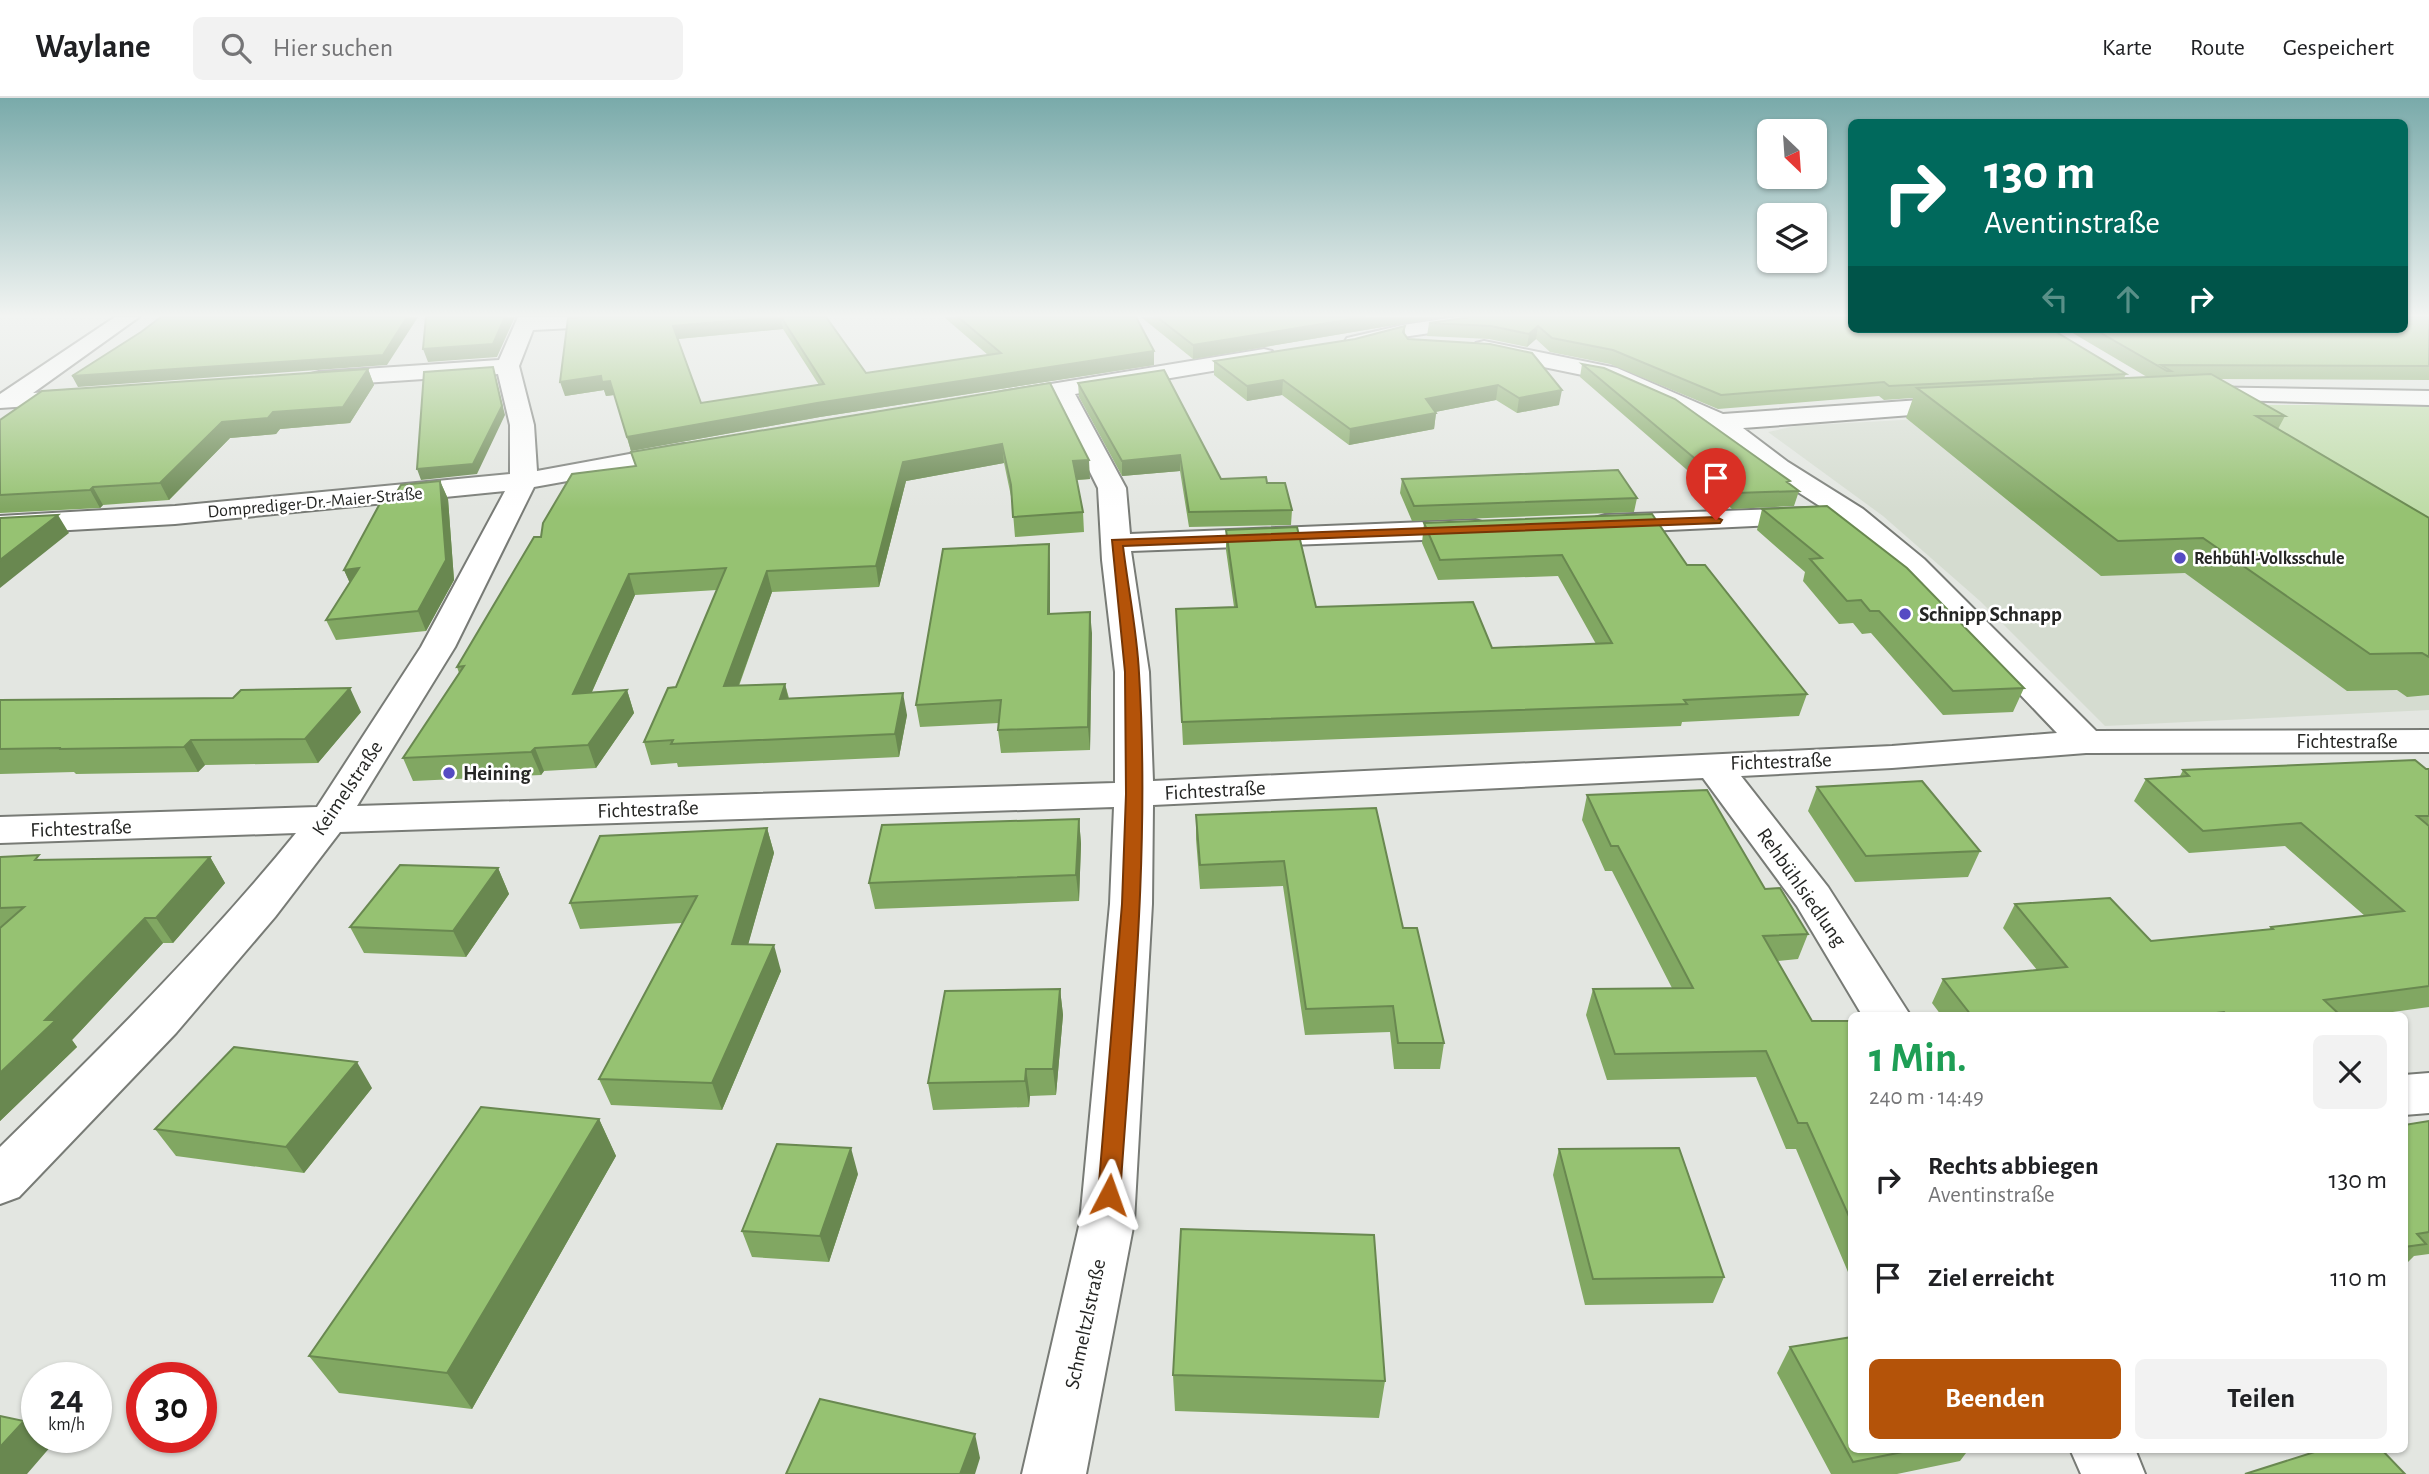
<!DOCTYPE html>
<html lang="de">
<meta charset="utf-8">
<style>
body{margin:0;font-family:"Alegreya Sans",sans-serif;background:#f2f2f2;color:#202124;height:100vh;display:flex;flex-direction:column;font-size:26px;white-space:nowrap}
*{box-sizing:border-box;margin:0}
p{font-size:23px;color:#757577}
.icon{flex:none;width:38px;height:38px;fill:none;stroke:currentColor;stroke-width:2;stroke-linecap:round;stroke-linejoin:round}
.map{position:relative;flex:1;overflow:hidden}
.side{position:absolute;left:1848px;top:914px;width:560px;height:441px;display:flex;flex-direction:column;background:#fff;border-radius:10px;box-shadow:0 2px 5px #0004}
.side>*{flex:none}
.banner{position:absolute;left:1848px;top:21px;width:560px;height:214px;border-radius:10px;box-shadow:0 2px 5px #0004;background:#00695c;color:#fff;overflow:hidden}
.needle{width:46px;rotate:155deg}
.controls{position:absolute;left:1757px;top:21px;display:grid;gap:14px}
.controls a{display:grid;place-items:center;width:70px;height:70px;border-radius:10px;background:#fff;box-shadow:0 2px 5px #0004;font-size:35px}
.speed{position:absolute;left:21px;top:1264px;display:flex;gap:14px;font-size:35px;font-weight:700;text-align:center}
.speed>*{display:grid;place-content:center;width:91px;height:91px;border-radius:50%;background:#fff;box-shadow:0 2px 5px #0004;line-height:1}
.speed small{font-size:18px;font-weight:400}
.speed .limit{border:10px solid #d22;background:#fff;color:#111}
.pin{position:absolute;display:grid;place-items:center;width:60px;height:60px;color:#fff;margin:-72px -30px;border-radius:50% 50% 50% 0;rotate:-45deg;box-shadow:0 0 7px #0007}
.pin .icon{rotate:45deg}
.me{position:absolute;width:77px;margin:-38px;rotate:4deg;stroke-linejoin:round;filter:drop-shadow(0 0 5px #0008)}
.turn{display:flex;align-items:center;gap:24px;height:147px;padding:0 21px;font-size:32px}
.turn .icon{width:91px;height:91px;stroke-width:2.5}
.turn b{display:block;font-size:49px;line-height:60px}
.lanes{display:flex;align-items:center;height:66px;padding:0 21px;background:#0003;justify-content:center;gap:35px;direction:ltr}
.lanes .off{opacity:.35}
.round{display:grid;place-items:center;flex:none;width:74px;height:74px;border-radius:10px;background:#f2f2f2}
.summary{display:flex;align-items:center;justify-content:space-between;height:119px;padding:0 21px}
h1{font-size:42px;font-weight:700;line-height:52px;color:#1e9e55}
.primary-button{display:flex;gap:14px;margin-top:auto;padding:14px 21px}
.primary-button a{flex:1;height:80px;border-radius:10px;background:#b45309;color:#fff;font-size:28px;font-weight:700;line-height:80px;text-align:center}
.primary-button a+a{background:#f2f2f2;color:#202124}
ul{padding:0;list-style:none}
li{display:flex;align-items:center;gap:21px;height:98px;padding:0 21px}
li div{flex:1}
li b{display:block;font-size:26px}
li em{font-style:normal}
header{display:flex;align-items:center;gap:42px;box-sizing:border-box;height:98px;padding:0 35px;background:#fff;border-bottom:2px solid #e0e0e0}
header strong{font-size:33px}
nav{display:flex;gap:38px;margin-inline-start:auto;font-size:24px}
.search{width:490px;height:63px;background:#f2f2f2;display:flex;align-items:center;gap:18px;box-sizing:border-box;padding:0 24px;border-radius:10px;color:#757577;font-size:26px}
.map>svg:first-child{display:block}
.built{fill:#d5dcd0}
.green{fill:#bfdca8}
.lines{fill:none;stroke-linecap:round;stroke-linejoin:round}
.street-casing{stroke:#787b76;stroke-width:4}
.street{fill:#fff;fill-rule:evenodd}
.wall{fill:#81a762;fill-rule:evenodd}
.shaded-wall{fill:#698850}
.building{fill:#96c272;stroke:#698850;stroke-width:2}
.route{fill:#b45309;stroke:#753606;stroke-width:2}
.poi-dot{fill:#564bc3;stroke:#fff;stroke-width:2.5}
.labels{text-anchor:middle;stroke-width:5;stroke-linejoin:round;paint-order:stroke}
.far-street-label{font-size:18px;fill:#252624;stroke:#fff}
.far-poi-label{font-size:18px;font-weight:bold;fill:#252624;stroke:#fff;text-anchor:start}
.poi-label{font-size:21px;font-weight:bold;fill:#252624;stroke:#fff;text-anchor:start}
.street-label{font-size:21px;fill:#252624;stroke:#fff}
</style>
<header>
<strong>Waylane</strong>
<div class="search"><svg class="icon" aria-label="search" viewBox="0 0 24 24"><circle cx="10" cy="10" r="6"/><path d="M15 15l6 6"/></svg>Hier suchen</div>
<nav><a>Karte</a><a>Route</a><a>Gespeichert</a></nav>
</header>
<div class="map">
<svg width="2429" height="1376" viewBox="0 0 2429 1376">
<rect width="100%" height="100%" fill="#e3e6e1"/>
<path class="built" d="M2169 307H2429V612L2105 628 1980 503 1883 418 1768 334 1796 328Z"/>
<path class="green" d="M2202 307H2429V448Z"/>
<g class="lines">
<g class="street-casing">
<path id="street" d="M115 219H139L33 295 81 292 89 294 93 299 89 304 0 310V296Z
M518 219H680L677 223 670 225 533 232 519 268 534 327 537 373 684 346 693 348 697 354 693 360 684 362 534 389 455 549 357 708 1115 685V574L1102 462 1098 390 1053 300 1002 308 994 306 990 301 994 296 1002 294 1264 251 1272 253 1275 258 1272 263 1075 296 1126 390 1130 436 1475 422 1485 425 1489 431 1485 437 1475 440 1131 453 1149 574 1153 683 1892 648 2057 635 1902 473 1843 423 1770 376 1711 329 1602 281 1476 255 1473 250 1476 245 1484 243 1617 270 1723 316 1963 299 1972 301 1975 306 1972 311 1963 313 1743 330 1788 364 1863 411 1924 461 2096 633 2429 632V654L2086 655 1892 670 1741 678 1828 789 1910 917H1862L1797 808 1703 680 1153 707 1152 806 1134 1124 1086 1376H1022L1080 1124 1110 806 1114 709 340 734 275 819 176 935 19 1099 0 1106V1049C103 948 205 847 296 735L0 745V719L317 709 421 549 505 393 175 426 0 436V418L175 408 510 376V327L498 276 319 288 311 286 307 281 311 276 319 274 499 262Z
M1456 219H1507L1504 223 1497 225 1403 239 1355 252 1347 250 1344 245 1347 240 1403 227Z
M2194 289 2429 293V307L2186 301 2182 296 2186 291Z
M1810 410 1820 413 1824 419 1820 425 1605 435 1595 432 1591 426 1595 420 1605 417Z
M2429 975V1015L2404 1017V977Z
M2070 1351H2135L2145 1376H2081Z"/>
</g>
<use href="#street" class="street"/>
</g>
<path class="wall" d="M585 219H826L866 275 988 257 944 219H1136L1154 267 820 319 631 353 614 297 606 298 604 292 565 298ZM783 231 819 287 701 305 678 241Z
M1141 219H1463L1430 221 1193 261Z
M1471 219 2126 276 2124 280 2147 279 2066 231H2404L2429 219V282L2220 281 2285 318 2278 331 2429 420V597L2407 599 2397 592 2347 593 2185 475 2101 478 1906 320 1913 300 1884 302 1879 298 1718 311 1610 266 1550 254 1536 241 1527 249 1489 241 1427 238 1429 225Z
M1405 228V236L1408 241 1559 307 1517 315 1496 302 1435 314 1436 315 1434 331 1349 347 1282 297 1247 303 1214 277V263L1355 241Z
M1582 266 1789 385 1799 393 1794 408 1732 411 1580 279Z
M368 271 374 287 350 325 280 331 276 336 230 340 169 402 103 407 100 410 0 415V322Z
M1050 285 1090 381 1077 382 1083 414 1084 434 1015 439 1012 403 1004 365 906 383 879 489 772 494 739 588 785 586 789 600 907 617 899 659 678 669 677 665 651 667 644 644 676 589 717 492 635 497 592 594 627 592 634 615 596 670 544 673 541 677 413 683 403 660 459 575 457 569 541 439 635 368Z
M1078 285 1221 381 1292 412 1291 427 1189 429 1180 373 1122 378 1079 299Z
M1402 381 1637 400 1634 414 1412 423 1400 395Z
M440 383 448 401 454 482 426 533 336 542 326 522 350 485 344 472 395 397Z
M1762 411 2024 590 2013 614 1943 617 1871 535 1862 536 1853 525 1839 526 1803 483 1805 474 1757 432Z
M1424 425 1687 467 1807 596 1799 618 1682 624 1681 628 1183 647 1176 511 1234 509 1226 452V432L1316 509 1492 550 1596 546 1558 478 1438 482 1422 445Z
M1049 446 1050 467V516L1092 535 1090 652 1001 655 998 632 999 625 920 629 916 607Z
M0 602 361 614 318 665 205 667 198 674 76 676 74 674 0 676Z
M2429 671V909L2371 917H1941L1932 905 1943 881 2037 872 2003 830 2015 806 2151 843 2270 831 2271 829 2365 818 2285 748 2189 755 2134 703 2146 681 2180 678 2183 672Z
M1817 689 1980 753 1968 779 1855 784 1808 713Z
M1587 697 1765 791 1808 836 1798 861 1777 863 1812 923H1852V1174H1848L1796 1051H1786L1756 979 1607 982 1586 917 1593 891 1672 890 1612 773H1605L1582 722Z
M1376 710 1403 830 1444 945 1440 971H1394L1390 934 1305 937 1283 788 1200 791 1196 741V717Z
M1079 721 1081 746 1079 803 875 811 869 785Z
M767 730 774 755 748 846 781 873 722 1012 611 1007 599 981 682 825 580 831 570 805Z
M0 759 43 762 210 759 225 785 173 845H163L72 942 77 949 0 1023Z
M498 770 509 796 466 859 364 855 350 829Z
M1060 891 1063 917 1056 997 1030 998 1029 1009 933 1012 928 985Z
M372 990 304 1075 176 1058 155 1031Z
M599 1021 616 1058 472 1311 339 1295 309 1258Z
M2429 1023V1156L2414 1158 2404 1168V1027Z
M1559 1051 1724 1179 1713 1205 1585 1207 1553 1077Z
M858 1076 829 1164 752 1159 742 1133Z
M1790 1249 1852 1351H1969L1960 1363 1897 1376H1831L1777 1275Z
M1173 1277 1385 1283 1379 1320 1175 1313Z"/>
<path class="shaded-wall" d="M407 219H418L387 267 78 289 72 278Z
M505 219H515L497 259 428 264 423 251Z
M781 219 783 231 677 241 673 228Z
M1365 219H1430V221L1193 261V247Z
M1538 228 1536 241 1527 249 1529 236Z
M1154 253V267L820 319 631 353 627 339 817 305Z
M493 269 505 317 477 376 421 382 417 371Z
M368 271 374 287 350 325 280 331 276 336 230 340 169 402 160 385 222 324 273 314Z
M601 278 610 283 614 297 606 298 604 292 565 298 560 284Z
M1283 282 1282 297 1247 303V288Z
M1498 287 1496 302 1425 316 1426 301Z
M1562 292 1559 307 1517 315 1519 300Z
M1436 315 1434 331 1349 347 1350 331Z
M1002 346 1004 365 906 383 879 489 876 468 903 364Z
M1180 357V373L1122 378V363Z
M1089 362 1090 381 1074 382 1073 363Z
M440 383 448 401 454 482 426 533 418 513Z
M93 389 103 407 100 410 90 392Z
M58 417 69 435 0 490V462Z
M1049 446 1050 467V537L1048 516Z
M359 470 353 492 344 472Z
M767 473 772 494 730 611 724 588Z
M629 476 635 497 581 618 573 596Z
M1090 514 1092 535 1090 652 1088 629Z
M785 586 790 608 780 601Z
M350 590 361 614 318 665 305 641Z
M627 592 634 615 596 670 588 647Z
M903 595 907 617 899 659 895 636Z
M191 642 205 667 198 674 184 649Z
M535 650 544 673 541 677 531 654Z
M1079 721 1081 746 1079 803 1076 777Z
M767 730 774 755 741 872 732 846Z
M210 759 225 785 173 845 156 820Z
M498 770 509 796 466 859 453 833Z
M145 820 163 845 72 942 77 949 0 1023V975L45 922Z
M774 847 781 873 722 1012 712 985Z
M1060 891 1063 917 1056 997 1053 971Z
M357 964 372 990 304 1075 286 1049Z
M1026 971 1030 998 1029 1009 1025 983Z
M599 1021 616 1058 472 1311 447 1275Z
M851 1050 858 1076 829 1164 820 1138Z
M24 1323 37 1334V1339H42L52 1347 27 1376H0V1349Z
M975 1336 980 1360 975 1376H960Z"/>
<path class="building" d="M161 219H407L383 257 72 278 141 234Z
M426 219H505L493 246 423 251Z
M585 219H777L673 228 701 305 824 286 781 219H826L866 275 1001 255 958 219H1136L1154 253 817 305 627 339 610 283 602 284 601 278 560 284 568 220Z
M1157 219H1365L1193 247Z
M1471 219H1852V231H2051L2126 276 1889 288 1884 284 1721 297 1613 252 1552 240 1538 228 1529 236 1491 228 1429 225Z
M2404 219H2429V268L2161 267 2171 273H2167L2094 231H2404Z
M1405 228 1403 234 1408 241 1490 246 1532 255 1562 292 1519 300 1498 287 1426 301 1436 315 1350 331 1283 282 1247 288 1214 263 1355 241Z
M1582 266 1604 270 1675 301 1790 383 1787 384 1799 393 1736 395Z
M493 269 502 308 473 366 417 371 424 274Z
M368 271 343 309 273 314 268 320 222 324 160 385 93 389 90 392 0 397V322L42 293Z
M1164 272 1221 381 1266 379 1267 385H1285L1292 412 1189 414 1180 357 1122 363 1078 285Z
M2211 276 2285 318H2256L2429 420V559L2422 555 2370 556 2203 440 2118 443 1917 290Z
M1050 285 1089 362 1073 363 1083 414 1013 419 1011 387 1002 346 903 364 876 468 767 473 724 588 785 586 780 601 903 595 895 636 671 646 673 642 644 644 668 590 676 589 726 470 629 476 573 596 627 592 588 647 535 650 531 654 403 660 464 568 457 569 534 439H541L543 425 572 376 636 368 631 354Z
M1618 372 1637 400 1414 408 1402 381Z
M440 383 446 462 418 513 326 522 359 470 344 472 384 398 395 397 401 387Z
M1827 408 1907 470 2024 590 1953 593 1879 513H1870L1861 502 1847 503 1810 461 1822 460 1762 411Z
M1652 416 1687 467H1705L1807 596 1684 602 1687 606 1182 624 1176 511 1237 509 1226 432 1297 429 1316 509 1473 504 1492 550 1612 545 1562 457 1440 462 1424 425Z
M58 417 0 462V420Z
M1049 446 1048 516 1090 514 1088 629 998 632 1001 602 916 607 943 451Z
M350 590 305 641 191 642 184 649 59 651 61 650 0 651V602L233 600 241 592Z
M2415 662 2426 671H2429V718H2417L2429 728V888L2324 902 2340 917H2227L2224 914 2200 917H1971L1943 881 2067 869 2015 806 2110 800 2151 843 2273 831 2271 829 2404 813 2301 725 2203 733 2146 681 2189 678 2183 672Z
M1922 683 1980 753 1866 758 1817 689Z
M1707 692 1765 791 1780 790 1808 836 1763 838 1812 923H1852V1125L1807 1025H1798L1766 953 1615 956 1593 891 1693 890 1618 748H1611L1587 697Z
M1376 710 1403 830H1417L1444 945H1398L1393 908 1306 911 1284 763 1200 767 1196 717Z
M1079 721 1076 777 869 785 882 727Z
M767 730 732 846 774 847 712 985 599 981 697 798 570 805 600 738Z
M39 757 35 762 210 759 156 820H145L45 922H56L0 975V830L24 809 0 810V759Z
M400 767 498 770 453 833 350 829Z
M1060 891 1053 971H1026L1025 983 928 985 945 893Z
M234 949 357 964 286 1049 155 1031Z
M481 1009 599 1021 447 1275 309 1258Z
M2429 1023V1134L2417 1136 2426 1146 2404 1149V1027Z
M777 1046 851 1050 820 1138 742 1133Z
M1679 1050 1724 1179 1593 1181 1559 1051Z
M1181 1131 1374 1137 1385 1283 1173 1277Z
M1852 1239V1351H1917L1853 1364 1790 1249Z
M820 1301 975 1336 960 1376H786Z
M0 1318 24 1323 0 1349Z
M2324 1351H2381L2405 1376H2245Z"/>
<linearGradient id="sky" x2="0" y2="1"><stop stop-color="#79aaaa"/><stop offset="0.53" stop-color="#f2f4f2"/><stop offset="1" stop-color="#f2f4f2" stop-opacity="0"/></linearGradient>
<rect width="2429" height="411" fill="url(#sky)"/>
<path class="route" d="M1716 419 1722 422 1720 425 1123 448C1128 490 1137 533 1139 575 1150 749 1132 924 1120 1097L1117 1104 1109 1107 1101 1104 1098 1097 1122 806 1126 696 1125 574 1112 442Z"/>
<g class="poi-dot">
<circle cx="2180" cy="460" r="7"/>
<circle cx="1905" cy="516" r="7"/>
<circle cx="449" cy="675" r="7"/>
</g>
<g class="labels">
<g class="far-street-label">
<text transform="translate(315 404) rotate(-5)" y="6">Domprediger-Dr.-Maier-Straße</text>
</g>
<g class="far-poi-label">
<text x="2194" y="466">Rehbühl-Volksschule</text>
</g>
<g class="poi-label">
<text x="1919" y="523">Schnipp Schnapp</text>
<text x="463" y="682">Heining</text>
</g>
<g class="street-label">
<text x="2347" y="650">Fichtestraße</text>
<text transform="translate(1781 663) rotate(-2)" y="7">Fichtestraße</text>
<text transform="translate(347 690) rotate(-56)" y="7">Keimelstraße</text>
<text transform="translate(1215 692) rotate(-3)" y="7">Fichtestraße</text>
<text transform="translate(648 711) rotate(-2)" y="7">Fichtestraße</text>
<text transform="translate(81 730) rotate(-2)" y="7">Fichtestraße</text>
<text transform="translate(1802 789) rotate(55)" y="7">Rehbühlsiedlung</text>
<text transform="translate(1085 1226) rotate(-78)" y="7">Schmeltzlstraße</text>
</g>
</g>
</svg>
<div class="controls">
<a><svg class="needle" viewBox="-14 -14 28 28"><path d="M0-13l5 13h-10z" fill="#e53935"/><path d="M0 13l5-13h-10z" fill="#757577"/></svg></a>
<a><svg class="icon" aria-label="layers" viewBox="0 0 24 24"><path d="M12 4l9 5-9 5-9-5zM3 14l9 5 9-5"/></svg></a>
</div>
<div class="speed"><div>24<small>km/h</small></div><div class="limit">30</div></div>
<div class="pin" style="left:1716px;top:422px;background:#d93025"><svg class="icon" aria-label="arrive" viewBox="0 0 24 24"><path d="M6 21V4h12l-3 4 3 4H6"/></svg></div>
<svg class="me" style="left:1109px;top:1097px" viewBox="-20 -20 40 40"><path d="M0-17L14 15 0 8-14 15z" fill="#b45309" stroke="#fff" stroke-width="4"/></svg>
<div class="banner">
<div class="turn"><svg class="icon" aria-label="right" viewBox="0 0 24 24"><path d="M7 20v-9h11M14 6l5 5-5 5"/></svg><div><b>130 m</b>Aventinstraße</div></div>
<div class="lanes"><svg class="icon off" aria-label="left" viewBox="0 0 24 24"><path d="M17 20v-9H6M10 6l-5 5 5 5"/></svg><svg class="icon off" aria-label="ahead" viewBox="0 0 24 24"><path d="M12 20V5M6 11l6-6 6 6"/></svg><svg class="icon" aria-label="right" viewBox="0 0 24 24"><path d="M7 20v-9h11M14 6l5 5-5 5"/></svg></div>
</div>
<section class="side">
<div class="summary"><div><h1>1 Min.</h1><p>240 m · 14:49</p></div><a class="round"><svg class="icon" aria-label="close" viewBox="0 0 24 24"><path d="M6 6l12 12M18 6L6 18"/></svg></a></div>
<ul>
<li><svg class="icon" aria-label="right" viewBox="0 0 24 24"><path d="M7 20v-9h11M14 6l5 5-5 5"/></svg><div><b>Rechts abbiegen</b><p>Aventinstraße</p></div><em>130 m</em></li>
<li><svg class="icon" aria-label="arrive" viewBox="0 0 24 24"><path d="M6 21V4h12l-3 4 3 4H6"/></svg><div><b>Ziel erreicht</b></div><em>110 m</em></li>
</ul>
<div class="primary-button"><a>Beenden</a><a>Teilen</a></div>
</section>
</div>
